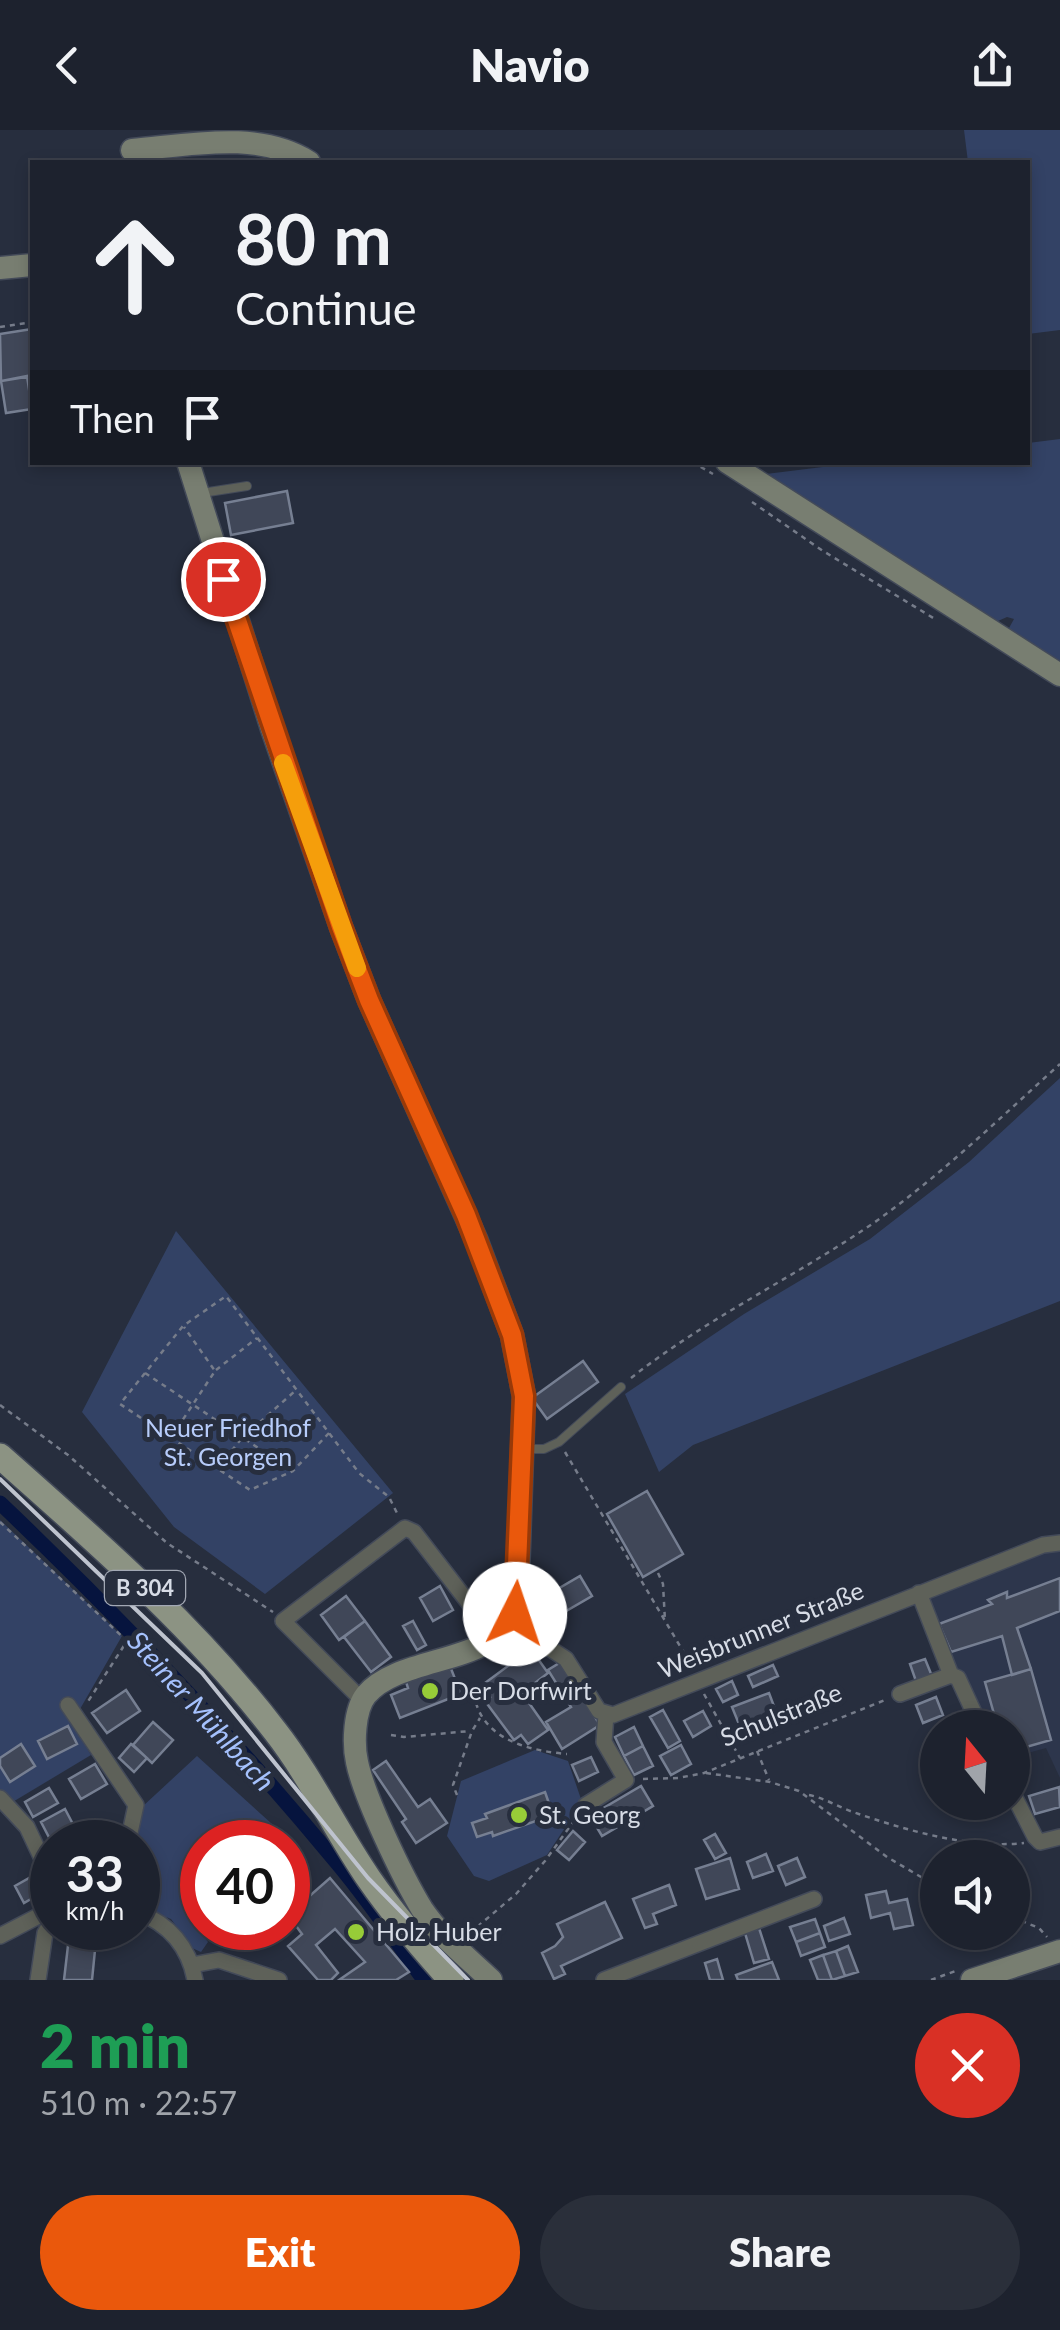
<!DOCTYPE html>
<meta charset="utf-8">
<style>
body{margin:0;font-family:Lato,sans-serif;background:#2a2f3a;color:#f1f3f6;height:100vh;display:flex;flex-direction:column;font-size:38px;white-space:nowrap}
*{box-sizing:border-box;margin:0}
p{font-size:32px;color:#a0a4aa}
.icon{flex:none;width:55px;height:55px;fill:none;stroke:currentColor;stroke-width:2;stroke-linecap:round;stroke-linejoin:round}
.map{position:relative;height:1850px;overflow:hidden}
.sheet{display:flex;flex-direction:column;background:#1d222e;flex:1}
.sheet>*{flex:none}
.top-card{position:absolute;left:30px;top:30px;width:1000px;height:305px;border-radius:0px;box-shadow:0 5px 15px #0003,0 0 0 2px #3b3f4a;background:#1d222e;color:#f1f3f6;overflow:hidden}
.needle{width:65px;rotate:342deg}
.fabs{position:absolute;left:920px;top:1580px;display:grid;gap:20px}
.fabs a{display:grid;place-items:center;width:110px;height:110px;border-radius:50%;background:#1d222e;box-shadow:0 5px 15px #0003,0 0 0 2px #3b3f4a;font-size:50px}
.speed{position:absolute;left:30px;top:1690px;display:flex;gap:20px;font-size:50px;font-weight:700;text-align:center}
.speed>*{display:grid;place-content:center;width:130px;height:130px;border-radius:50%;background:#1d222e;box-shadow:0 5px 15px #0003,0 0 0 2px #3b3f4a;line-height:1}
.speed small{font-size:25px;font-weight:400}
.speed .limit{border:15px solid #d22;background:#fff;color:#111}
.pin{position:absolute;display:grid;place-items:center;width:85px;height:85px;color:#fff;margin:-42px;border:5px solid #fff;border-radius:50%;box-shadow:0 2px 10px #0007}
.me{position:absolute;width:110px;margin:-55px;rotate:4deg;stroke-linejoin:round;filter:drop-shadow(0 0 8px #0008)}
.turn{display:flex;align-items:center;gap:35px;height:210px;padding:0 40px;font-size:45px}
.turn .icon{width:130px;height:130px;stroke-width:2.5}
.turn b{display:block;font-size:70px;line-height:85px}
.then{display:flex;align-items:center;height:95px;padding:0 40px;background:#0003;gap:20px;font-size:38px}
.round{display:grid;place-items:center;flex:none;width:105px;height:105px;border-radius:52px;background:#2a2f3a}
.overview{display:flex;align-items:center;justify-content:space-between;height:170px;padding:0 40px}
h1{font-size:60px;font-weight:800;line-height:75px;color:#1e9e55}
.button{display:flex;gap:20px;margin-top:auto;padding:20px 40px}
.button a{flex:1;height:115px;border-radius:60px;background:#ea580c;color:#fff;font-size:40px;font-weight:800;line-height:115px;text-align:center}
.button a+a{background:#2a2f3a;color:#f1f3f6}
header{display:flex;justify-content:space-between;align-items:center;height:130px;padding:0 40px;background:#1d222e;font-size:45px;font-weight:800}
.map>svg:first-child{display:block}
.built{fill:#2d364c}
.green{fill:#334265}
.lines{fill:none;stroke-linecap:round;stroke-linejoin:round}
.canal{stroke:#06143e;stroke-width:15}
.building{fill:#404758;stroke:#767f92;stroke-width:2.5}
.lane-casing{stroke:#434a59;stroke-width:10}
.street-casing{stroke:#434a59;stroke-width:18}
.secondary-casing{stroke:#434a59;stroke-width:25}
.primary-casing{stroke:#434a59;stroke-width:28}
.path{stroke:#767c8a;stroke-width:2.5;stroke-dasharray:5 5;stroke-linecap:butt}
.lane{stroke:#5e6159;stroke-width:8}
.street{stroke:#5e6159;stroke-width:15}
.secondary{stroke:#787e71;stroke-width:22}
.primary{stroke:#8c9383;stroke-width:25}
.rail{stroke:#bec3ce;stroke-width:4}
.route-casing{stroke:#983908;stroke-width:25}
.route{stroke:#ea580c;stroke-width:18}
.slow{stroke:#f59e0b;stroke-width:18}
.poi-dot{fill:#97cc38;stroke:#272e3e;stroke-width:4}
.labels{text-anchor:middle;stroke-width:10;stroke-linejoin:round;paint-order:stroke}
.shield{fill:#272e3e;stroke:#a2a8b4;stroke-width:2.5}
.shield-label{font-size:22px;font-weight:bold;fill:#d7dce6}
.park-label{font-size:25px;fill:#b7ccfa;stroke:#272e3e}
.street-label{font-size:25px;fill:#d7dce6;stroke:#272e3e}
.poi-label{font-size:25px;fill:#d7dce6;stroke:#272e3e;text-anchor:start}
.water-label{font-size:28px;font-style:italic;fill:#a5c1fd;stroke:#272e3e}
</style>
<header><svg class="icon" aria-label="back" viewBox="0 0 24 24"><path d="M15 5l-7 7 7 7"/></svg>Navio<svg class="icon" aria-label="share" viewBox="0 0 24 24"><path d="M12 15V3M7 8l5-5 5 5M5 13v7h14v-7"/></svg></header>
<div class="map">
<svg width="1060" height="1850" viewBox="0 0 1060 1850">
<rect width="100%" height="100%" fill="#272e3e"/>
<path class="built" d="M1042 1418 1060 1422V1648L1046 1618 1013 1627 1012 1598 985 1597 917 1468Z"/>
<path class="green" d="M964 0H1060V200L1028 204V32H968Z
M1060 309V533L1029 516 1009 498 1014 489 1007 487 998 491 986 486 766 344 863 332H1028V313Z
M1060 948V1171L693 1315 659 1342 625 1264 744 1184 870 1109 969 1032Z
M176 1101 393 1363 265 1464 174 1397 82 1282Z
M0 1390 122 1506 72 1593 91 1625 11 1673 0 1663Z
M535 1620 568 1631 582 1672 547 1725 489 1751 474 1746 447 1706 461 1651Z
M197 1626 272 1694 254 1712H202V1767L187 1784 208 1812 201 1822 192 1818 171 1789 138 1776V1712H133L142 1677Z"/>
<g class="lines">
<path class="canal" d="M0 1373C119 1486 233 1607 338 1734 369 1771 396 1811 424 1850"/>
</g>
<path class="building" d="M32 199V246L1 251 0 204Z
M27 246 32 279 6 283 1 251Z
M287 361 293 393 231 405 225 373Z
M583 1231 598 1252 547 1289 532 1268Z
M647 1361 683 1424 643 1447 607 1384Z
M580 1446 592 1466 556 1487 561 1495 544 1505 527 1477Z
M1060 1448V1481L1017 1498 1031 1539 1012 1545 1002 1506 951 1522 939 1494 992 1474 988 1470 1007 1462V1468Z
M440 1456 453 1480 433 1491 420 1468Z
M346 1466 365 1491 339 1510 321 1485Z
M365 1491 391 1527 371 1542 344 1507Z
M413 1491 426 1515 417 1520 403 1496Z
M531 1519 548 1543 522 1563 548 1600 528 1614 521 1605 514 1610 485 1571 490 1567 481 1556Z
M925 1529 934 1551 918 1557 910 1534Z
M448 1531 461 1564 400 1588 391 1565 408 1558 406 1552Z
M561 1532 600 1595 562 1619 546 1592 571 1577 548 1540Z
M773 1535 778 1546 753 1557 748 1546Z
M1031 1539 1051 1610 1012 1621V1598H998L985 1552Z
M732 1551 738 1565 723 1572 716 1559Z
M126 1560 140 1581 107 1603 92 1583Z
M769 1563 781 1595 745 1609 732 1577Z
M936 1567 943 1585 923 1593 916 1575Z
M663 1580 680 1611 668 1618 650 1587Z
M703 1581 711 1596 693 1607 684 1591Z
M153 1592 173 1610 152 1633 133 1615Z
M68 1596 77 1614 47 1629 38 1611Z
M634 1597 643 1616 624 1626 615 1607Z
M21 1614 35 1636 10 1652 0 1636V1628Z
M131 1614 147 1628 134 1642 119 1628Z
M681 1615 691 1634 671 1645 660 1626Z
M643 1616 653 1636 634 1645 624 1626Z
M591 1627 598 1642 579 1651 572 1635Z
M386 1631 418 1677 430 1669 447 1693 416 1713 402 1692 406 1689 373 1640Z
M95 1634 107 1654 81 1669 69 1649Z
M641 1656 653 1676 602 1706 590 1686Z
M1059 1657 1060 1677 1035 1684 1029 1666Z
M49 1658 58 1673 33 1687 25 1672Z
M545 1662 553 1685 493 1706 492 1702 477 1707 472 1693 487 1688 485 1684Z
M973 1672H1006L1007 1677 977 1686Z
M65 1679 76 1700 52 1713 41 1692Z
M573 1701 585 1712 569 1730 557 1720Z
M715 1704 726 1723 715 1729 704 1710Z
M766 1724 773 1741 753 1748 747 1732Z
M730 1728 739 1759 706 1769 696 1739Z
M797 1728 805 1747 786 1755 778 1736Z
M31 1747 41 1763 24 1773 15 1756Z
M330 1748 409 1842 396 1850H339L365 1832 335 1799 316 1815 338 1843 331 1850H318L288 1816 302 1804 288 1785Z
M669 1755 676 1775 653 1784 657 1794 645 1798 633 1769Z
M886 1761 889 1773 907 1769 913 1795 894 1799 890 1783 871 1788 866 1765Z
M605 1772 622 1808 561 1836 565 1844 554 1849 542 1823 555 1816 563 1807 557 1794Z
M844 1788 850 1804 829 1811 824 1796Z
M815 1789 820 1803 796 1812 790 1797Z
M759 1798 769 1829 754 1833 745 1803Z
M820 1803 825 1817 801 1826 796 1812Z
M69 1807 96 1810 92 1850H64Z
M848 1816 858 1842 845 1846 836 1821Z
M836 1821 845 1846 832 1850 823 1825Z
M823 1825 832 1850H818L810 1830Z
M717 1829 723 1850H710L705 1833Z
M772 1832 779 1850H738L736 1845Z"/>
<g class="lines">
<g class="lane-casing">
<path id="lane" d="M202 363 247 356
M528 1319H544L559 1312 621 1257"/>
</g>
<g class="street-casing">
<path id="street" d="M919 1463 951 1545 958 1548 981 1598
M511 1493 566 1529 599 1581 613 1585 1043 1415 1060 1413
M900 1564 951 1545
M362 1570 283 1491 405 1398 414 1402 495 1507
M68 1575 136 1675 128 1712
M1012 1662 1035 1707 1040 1712 1060 1707
M0 1668 27 1697 52 1750
M586 1675 626 1650 604 1612 606 1584
M138 1782C169 1794 189 1817 195 1850
M0 1806 52 1779
M192 1835 219 1830 279 1850
M38 1850 45 1803 52 1791
M604 1850 814 1769"/>
</g>
<g class="secondary-casing">
<path id="secondary" d="M132 20C190 15 258 0 309 32
M0 138 32 135
M188 332 272 599 341 797 369 870 476 1109 512 1205 524 1266 517 1474C505 1537 402 1522 366 1565 354 1580 353 1614 357 1632 364 1667 403 1748 422 1779 440 1806 468 1828 491 1850
M727 332 1060 545
M972 1850 1060 1821"/>
</g>
<g class="primary-casing">
<path id="primary" d="M0 1326C97 1412 196 1498 275 1601 311 1647 336 1701 369 1749 394 1785 422 1818 451 1850"/>
</g>
<path class="path" d="M0 197 32 192
M692 332 713 344
M752 372 823 421 935 489
M216 1240 257 1208
M145 1243 293 1341
M631 1248C707 1188 795 1147 875 1092 941 1045 1000 988 1060 934
M0 1275 68 1325 167 1413 273 1482
M329 1303 293 1341 250 1360 120 1274 183 1196 226 1166 359 1343 389 1367 397 1383
M172 1306 215 1241 184 1197
M565 1322 693 1538
M219 1336 242 1308 295 1261
M0 1392 127 1511 87 1573
M658 1443 663 1454 665 1491
M704 1564 740 1628
M476 1573C487 1611 532 1621 567 1624
M391 1605 404 1607 470 1601
M757 1621 769 1650
M706 1643 770 1652 799 1661 887 1727 938 1757
M643 1649 678 1648 704 1643 885 1570
M457 1665 453 1655 472 1601 480 1588
M809 1665C825 1668 838 1677 853 1682 905 1700 969 1719 1024 1713
M1012 1787 1039 1798 1047 1807
M470 1803 516 1764 545 1731 576 1688
M931 1850 958 1840"/>
<use href="#lane" class="lane"/>
<use href="#street" class="street"/>
<use href="#secondary" class="secondary"/>
<use href="#primary" class="primary"/>
<path class="rail" d="M0 1349 202 1543 368 1748 468 1850"/>
</g>
<g class="lines">
<g class="route-casing">
<path id="route" d="M223 449 341 797 369 870 466 1085 512 1205 524 1266 515 1484"/>
</g>
<use href="#route" class="route"/>
<path class="slow" d="M283 633 357 838"/>
</g>
<g class="poi-dot">
<circle cx="430" cy="1561" r="10"/>
<circle cx="519" cy="1685" r="10"/>
<circle cx="356" cy="1802" r="10"/>
</g>
<g class="labels">
<rect class="shield" x="105" y="1441" width="80" height="34" rx="8"/>
<g class="shield-label">
<text x="145" y="1466">B 304</text>
</g>
<g class="park-label">
<text x="228" y="1307">Neuer Friedhof<tspan x="228" dy="29">St. Georgen</tspan></text>
</g>
<g class="street-label">
<text transform="translate(761 1500) rotate(-22)" y="9">Weisbrunner Straße</text>
<text transform="translate(781 1585) rotate(-22)" y="9">Schulstraße</text>
</g>
<g class="poi-label">
<text x="450" y="1570">Der Dorfwirt</text>
<text x="539" y="1694">St. Georg</text>
<text x="376" y="1811">Holz Huber</text>
</g>
<g class="water-label">
<text transform="translate(201 1581) rotate(48)" y="10">Steiner Mühlbach</text>
</g>
</g>
</svg>
<div class="fabs">
<a><svg class="needle" viewBox="-14 -14 28 28"><path d="M0-13l5 13h-10z" fill="#e53935"/><path d="M0 13l5-13h-10z" fill="#a0a4aa"/></svg></a>
<a><svg class="icon" aria-label="sound" viewBox="0 0 24 24"><path d="M4 9h4l5-4v14l-5-4H4zM17 9q2 3 0 6"/></svg></a>
</div>
<div class="speed"><div>33<small>km/h</small></div><div class="limit">40</div></div>
<div class="pin" style="left:223px;top:449px;background:#d93025"><svg class="icon" aria-label="arrive" viewBox="0 0 24 24"><path d="M6 21V4h12l-3 4 3 4H6"/></svg></div>
<svg class="me" style="left:515px;top:1484px" viewBox="-20 -20 40 40"><circle r="19" fill="#fff"/><path d="M0-13L10 11 0 6-10 11z" fill="#ea580c"/></svg>
<div class="top-card">
<div class="turn"><svg class="icon" aria-label="ahead" viewBox="0 0 24 24"><path d="M12 20V5M6 11l6-6 6 6"/></svg><div><b>80 m</b>Continue</div></div>
<div class="then">Then<svg class="icon" aria-label="arrive" viewBox="0 0 24 24"><path d="M6 21V4h12l-3 4 3 4H6"/></svg></div>
</div>
</div>
<section class="sheet">
<div class="overview"><div><h1>2 min</h1><p>510 m · 22:57</p></div><a class="round" style="background:#d93025;color:#fff"><svg class="icon" aria-label="close" viewBox="0 0 24 24"><path d="M6 6l12 12M18 6L6 18"/></svg></a></div>
<div class="button"><a>Exit</a><a>Share</a></div>
</section>
